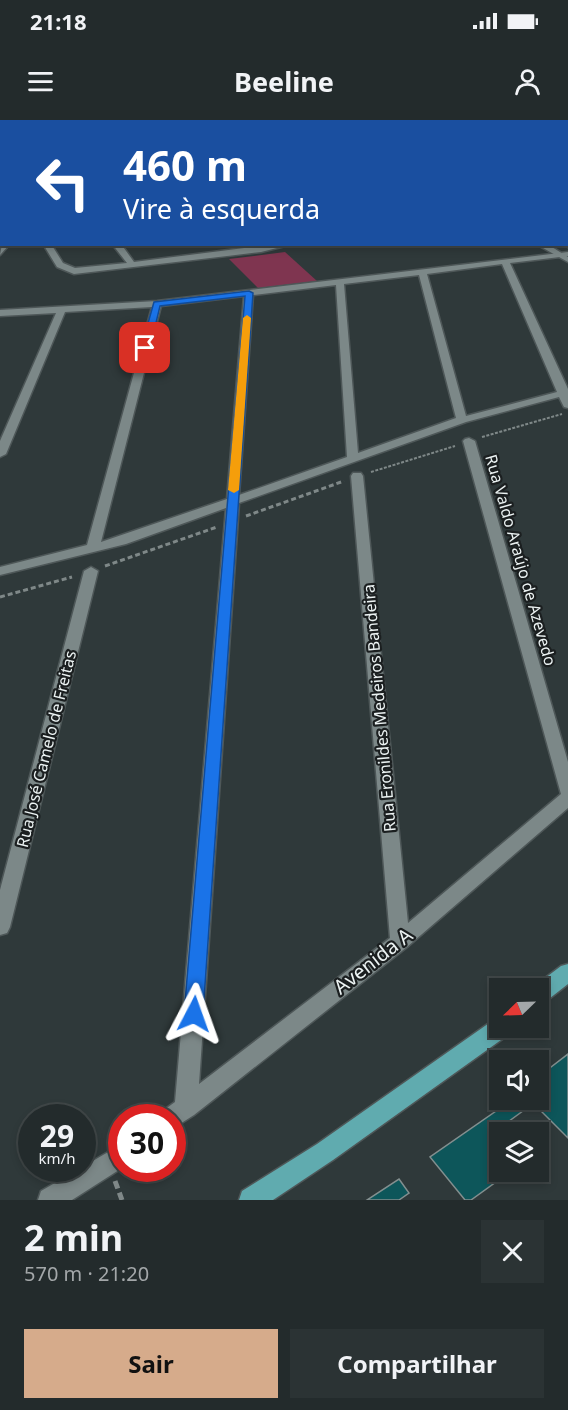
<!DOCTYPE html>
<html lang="pt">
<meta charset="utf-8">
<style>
body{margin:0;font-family:"Noto Sans",sans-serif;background:#2b3334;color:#f1f3f6;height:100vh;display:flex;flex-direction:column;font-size:22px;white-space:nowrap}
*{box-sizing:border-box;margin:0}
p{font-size:20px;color:#a3a7a9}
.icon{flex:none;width:33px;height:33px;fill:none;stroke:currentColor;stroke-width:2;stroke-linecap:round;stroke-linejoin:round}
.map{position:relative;height:1080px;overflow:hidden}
.drawer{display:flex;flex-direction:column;background:#232b2c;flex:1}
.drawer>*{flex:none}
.guide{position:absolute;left:0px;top:0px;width:568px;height:126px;box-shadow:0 3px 9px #0003,0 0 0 2px #404748;background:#1a4fa0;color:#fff;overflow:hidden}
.needle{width:39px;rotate:247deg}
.controls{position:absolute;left:489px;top:858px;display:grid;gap:12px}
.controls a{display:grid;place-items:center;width:60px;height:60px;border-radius:0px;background:#232b2c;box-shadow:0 3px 9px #0003,0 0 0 2px #404748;font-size:30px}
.speed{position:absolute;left:18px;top:984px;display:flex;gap:12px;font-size:30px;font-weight:700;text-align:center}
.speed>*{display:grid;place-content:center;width:78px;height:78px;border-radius:50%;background:#232b2c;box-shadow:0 3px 9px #0003,0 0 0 2px #404748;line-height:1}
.speed small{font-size:15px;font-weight:400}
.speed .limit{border:9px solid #d22;background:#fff;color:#111}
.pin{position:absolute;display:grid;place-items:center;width:51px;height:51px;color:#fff;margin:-26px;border-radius:12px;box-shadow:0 3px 9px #0006}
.me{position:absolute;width:66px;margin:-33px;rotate:4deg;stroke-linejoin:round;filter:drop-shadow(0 0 4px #0008)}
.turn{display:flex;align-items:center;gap:21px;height:126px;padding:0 24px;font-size:27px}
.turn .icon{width:78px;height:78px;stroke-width:2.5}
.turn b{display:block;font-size:42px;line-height:51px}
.round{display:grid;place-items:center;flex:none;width:63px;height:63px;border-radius:0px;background:#2b3334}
.overview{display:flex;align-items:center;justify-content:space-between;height:102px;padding:0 24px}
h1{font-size:36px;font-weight:700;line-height:45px}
.button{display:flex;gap:12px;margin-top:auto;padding:12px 24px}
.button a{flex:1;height:69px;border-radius:0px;background:#d6ab8b;color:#111;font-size:24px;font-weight:700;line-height:69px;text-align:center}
.button a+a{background:#2b3334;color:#f1f3f6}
.status{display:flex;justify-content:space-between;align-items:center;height:42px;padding:0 30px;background:#232b2c;direction:ltr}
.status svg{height:16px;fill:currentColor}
header{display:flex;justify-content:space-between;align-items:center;height:78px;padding:0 24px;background:#232b2c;font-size:27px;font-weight:700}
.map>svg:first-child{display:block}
.green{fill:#7f3550}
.building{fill:#0d565a;stroke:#838f8f;stroke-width:1.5}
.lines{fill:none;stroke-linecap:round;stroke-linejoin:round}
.minor-casing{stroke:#4e5758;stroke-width:3}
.tertiary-casing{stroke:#4e5758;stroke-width:3}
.primary-casing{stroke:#4e5758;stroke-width:3}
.path-far2{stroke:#7f8888;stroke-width:2;stroke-dasharray:3 1.5;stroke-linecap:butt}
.path-far1{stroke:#7f8888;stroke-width:3;stroke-dasharray:5 3;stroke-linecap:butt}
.path{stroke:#7f8888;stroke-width:5;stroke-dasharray:8 4.5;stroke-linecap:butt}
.minor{fill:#7c8888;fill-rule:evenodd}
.tertiary{fill:#7c8888;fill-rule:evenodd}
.primary{fill:#60abaf;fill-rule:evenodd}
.route{fill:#1a73e8;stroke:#114b97;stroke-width:1.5}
.slow{fill:#f59e0b}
.labels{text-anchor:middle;stroke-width:4.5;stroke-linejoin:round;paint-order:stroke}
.street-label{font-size:16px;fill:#ecf3f3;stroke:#1b1f20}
.near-street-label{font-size:20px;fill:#ecf3f3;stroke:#1b1f20}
</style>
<div class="status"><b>21:18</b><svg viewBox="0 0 49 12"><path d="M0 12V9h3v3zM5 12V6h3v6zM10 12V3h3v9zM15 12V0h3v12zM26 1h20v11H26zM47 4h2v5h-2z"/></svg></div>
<header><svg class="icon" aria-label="menu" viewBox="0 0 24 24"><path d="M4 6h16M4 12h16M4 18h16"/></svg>Beeline<svg class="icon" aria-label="person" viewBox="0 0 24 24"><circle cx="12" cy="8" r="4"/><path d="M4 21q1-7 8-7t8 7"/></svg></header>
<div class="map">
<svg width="568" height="1080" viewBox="0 0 568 1080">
<rect width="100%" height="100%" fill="#2f393a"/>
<path class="green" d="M285 132 317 161 258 168 229 139Z"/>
<path class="building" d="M568 934V1018L538 988V980L505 1004 513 1012H500V1059L471 1080H465L430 1037 512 980H538V957Z
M399 1059 409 1073 399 1080H367Z"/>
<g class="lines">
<g class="minor-casing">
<path id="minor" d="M343 0H363L337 2Z
M457 0H464L466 2H458Z
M540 0H547L549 2H541Z
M567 9H568V13H567Z
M0 24H2V28H0Z
M567 36H568V40H567Z
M0 37H2V41H0Z
M567 52H568V57H567Z
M0 54H2V58H0Z
M0 68H2V72H0Z
M567 73H568V77H567Z
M0 85H2V89H0Z
M0 107H2L0 112Z
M2 124H10L0 135Z
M43 124H51L63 143 75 148 127 143 112 124H121L134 142 276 124H293L261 132 74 154 57 147Z
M568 132V136L510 143 568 269V288L564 287 559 277 466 302 239 383 199 964 390 818 351 356 353 353H361L363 356 408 803 561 674 463 321 465 319 469 318 475 321 568 642V688L407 827 194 995 172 1009V998H161L164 990 175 982 226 388 126 424 0 455V447L87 425 152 187 65 192 6 334 0 337V321L56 193 0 196V190L157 181ZM502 144 557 272 466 296 427 154ZM419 155 456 298 358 333 344 164ZM336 165 347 337 239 375 253 175ZM244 176 227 379 101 422 161 186Z
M91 447 98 451 10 807 7 813 0 815V770L84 451Z
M122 1024V1048L72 1080H38L41 1071Z"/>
</g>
<g class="tertiary-casing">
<path id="tertiary" d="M327 0H334L336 2H328Z
M357 0H364L366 2H358Z
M567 122H568V127L563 124H567Z
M536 124H547L568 137V142Z"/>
</g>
<g class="primary-casing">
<path id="primary" d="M568 844V864L545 882 538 885V868H532L561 846Z
M500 899V908H510L508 915 333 1040 273 1080H239L242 1071 317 1024 492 901Z"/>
</g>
<path class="path-far2" d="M482 317 562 294
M371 352 455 326"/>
<path class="path-far1" d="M246 396 344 361
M105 446 217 407
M0 477 72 457"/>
<path class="path" d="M115 1061 122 1080"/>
<use href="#minor" class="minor"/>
<use href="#tertiary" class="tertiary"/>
<use href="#primary" class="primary"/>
</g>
<path class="route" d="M249 171 253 173 203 894 200 900 194 902 187 900 184 894 245 176 160 186 150 228 145 231 141 228 154 182Z"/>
<path class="slow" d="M247 195 251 198 239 370 234 373 228 370 243 198Z"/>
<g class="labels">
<g class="street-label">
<text transform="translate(521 440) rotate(74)" y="6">Rua Valdo Araújo de Azevedo</text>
<text transform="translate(379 588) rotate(-95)" y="6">Rua Eronildes Medeiros Bandeira</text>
<text transform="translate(46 629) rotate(-76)" y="6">Rua José Camelo de Freitas</text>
</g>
<g class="near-street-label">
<text transform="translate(373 841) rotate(-38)" y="7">Avenida A</text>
</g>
</g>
</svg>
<div class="controls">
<a><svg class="needle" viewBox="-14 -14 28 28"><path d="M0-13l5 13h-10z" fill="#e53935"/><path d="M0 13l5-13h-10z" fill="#a3a7a9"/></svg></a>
<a><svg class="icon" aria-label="sound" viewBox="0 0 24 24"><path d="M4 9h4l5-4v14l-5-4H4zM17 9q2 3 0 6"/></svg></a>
<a><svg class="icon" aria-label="layers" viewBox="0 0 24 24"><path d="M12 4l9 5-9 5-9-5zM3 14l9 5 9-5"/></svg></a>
</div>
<div class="speed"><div>29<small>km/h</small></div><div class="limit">30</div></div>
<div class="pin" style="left:145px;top:228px;background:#d93025"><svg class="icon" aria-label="arrive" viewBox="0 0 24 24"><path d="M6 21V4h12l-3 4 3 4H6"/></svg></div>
<svg class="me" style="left:194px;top:894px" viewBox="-20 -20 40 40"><path d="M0-17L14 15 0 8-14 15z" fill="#1a73e8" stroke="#fff" stroke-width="4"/></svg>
<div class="guide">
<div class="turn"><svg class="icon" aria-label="left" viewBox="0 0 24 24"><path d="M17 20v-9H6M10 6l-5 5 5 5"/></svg><div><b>460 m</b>Vire à esquerda</div></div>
</div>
</div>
<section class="drawer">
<div class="overview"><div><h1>2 min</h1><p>570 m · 21:20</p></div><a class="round"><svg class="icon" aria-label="close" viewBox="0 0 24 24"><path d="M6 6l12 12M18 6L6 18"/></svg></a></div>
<div class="button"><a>Sair</a><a>Compartilhar</a></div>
</section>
